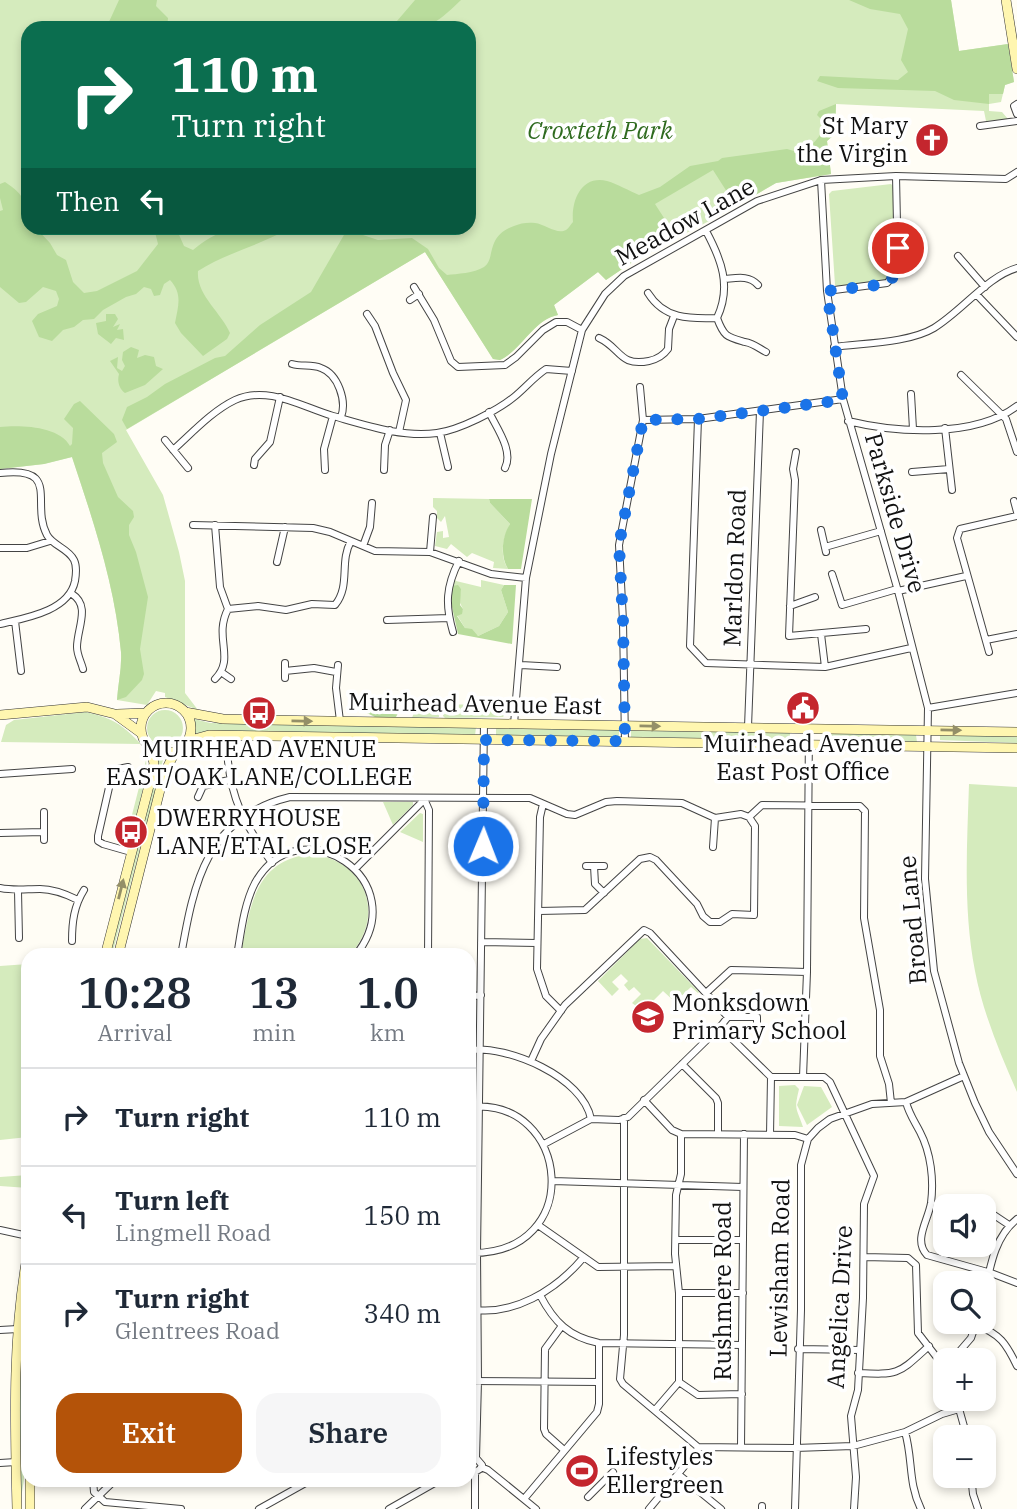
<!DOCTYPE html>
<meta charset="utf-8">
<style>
body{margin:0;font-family:"IBM Plex Serif",serif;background:#f6f6f7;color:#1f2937;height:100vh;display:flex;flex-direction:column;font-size:26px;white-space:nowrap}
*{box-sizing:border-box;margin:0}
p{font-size:23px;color:#747a83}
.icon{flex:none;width:38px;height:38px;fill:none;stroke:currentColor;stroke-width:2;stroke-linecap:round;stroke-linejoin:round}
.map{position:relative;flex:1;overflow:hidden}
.panel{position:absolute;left:21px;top:948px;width:455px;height:539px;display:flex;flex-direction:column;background:#fff;border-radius:21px;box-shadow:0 4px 10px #0003}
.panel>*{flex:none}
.top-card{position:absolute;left:21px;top:21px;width:455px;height:214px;border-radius:21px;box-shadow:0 4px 10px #0003;background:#0b6e4f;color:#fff;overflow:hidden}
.fabs{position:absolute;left:933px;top:1194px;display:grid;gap:14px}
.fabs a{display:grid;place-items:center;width:63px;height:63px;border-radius:14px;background:#fff;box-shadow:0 4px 10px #0003;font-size:35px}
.pin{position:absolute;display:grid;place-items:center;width:60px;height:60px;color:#fff;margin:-30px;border:4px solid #fff;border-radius:50%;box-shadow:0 2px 7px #0007}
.me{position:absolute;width:77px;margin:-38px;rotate:1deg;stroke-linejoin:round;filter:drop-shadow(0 0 5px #0008)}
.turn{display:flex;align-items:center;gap:24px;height:147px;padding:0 35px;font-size:32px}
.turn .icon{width:91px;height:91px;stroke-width:2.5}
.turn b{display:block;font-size:49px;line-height:60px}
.then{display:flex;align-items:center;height:66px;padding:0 35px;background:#0003;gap:14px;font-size:26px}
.eta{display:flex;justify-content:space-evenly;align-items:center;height:119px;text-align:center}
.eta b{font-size:42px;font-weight:600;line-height:49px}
.action{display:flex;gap:14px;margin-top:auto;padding:14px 35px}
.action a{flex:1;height:80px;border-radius:21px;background:#b45309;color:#fff;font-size:28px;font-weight:600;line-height:80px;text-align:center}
.action a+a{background:#f6f6f7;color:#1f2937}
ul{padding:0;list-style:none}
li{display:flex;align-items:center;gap:21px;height:98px;padding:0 35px;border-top:2px solid #e0e1e3}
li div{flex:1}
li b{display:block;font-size:26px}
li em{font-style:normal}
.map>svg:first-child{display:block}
.green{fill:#d5ebbd;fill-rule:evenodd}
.forest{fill:#b9dc9c}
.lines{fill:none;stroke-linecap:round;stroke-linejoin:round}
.street-casing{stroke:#444;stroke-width:8}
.secondary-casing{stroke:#333;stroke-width:10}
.street{stroke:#fff;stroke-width:6}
.secondary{stroke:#fff6b0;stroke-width:9}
.oneway{fill:#948f68}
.route{stroke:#1a73e8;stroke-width:12;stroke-dasharray:0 21.6}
.labels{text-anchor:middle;stroke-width:7;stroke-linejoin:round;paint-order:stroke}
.poi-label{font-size:24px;fill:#111;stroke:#fff;text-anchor:start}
.park-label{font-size:24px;font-style:italic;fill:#2f6b1f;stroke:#fff}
.street-label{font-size:24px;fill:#111;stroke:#fff}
</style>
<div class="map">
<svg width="1017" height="1509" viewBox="0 0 1017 1509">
<rect width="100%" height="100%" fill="#fffdf5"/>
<path class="green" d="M0 0H951L959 51 1008 44 1014 82 1005 85 1001 102 989 104V111L1002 112 1008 119 986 121 984 111 836 104 835 134 827 141 831 174 776 183 728 211 637 259 606 280 598 272 554 305 558 315C534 319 522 349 500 360L493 359 425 252 126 430 163 495 179 552 185 581V693L198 710 165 697V693L156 691 147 705 117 700C118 684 122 668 121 652 115 585 93 520 72 457L44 464 0 469ZM28 28H469V228H28Z
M891 184 893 186 895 272 887 282 839 287 835 285 829 194 832 191Z
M433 498 489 499 490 503 510 524C503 538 499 555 508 569L493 568 494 562 472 553 467 557 451 544 447 549 435 546 437 532 443 531V538L449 537 445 516 441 522 437 518V511L433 507Z
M455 579 456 581 481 587V580L504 585 501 590 508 612 499 626 478 636 465 628 457 615 461 614 463 609 459 601 461 589 452 586Z
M417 704 438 705 439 717 412 718Z
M448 704C465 705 492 704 505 714L503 717 445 718 443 716 444 707Z
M147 728a18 18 0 1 1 36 0a18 18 0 1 1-36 0Z
M86 712C112 718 122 724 141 744L1 742 6 725 14 720Z
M191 718 210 723 476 727 475 736 211 731 192 734Z
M496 728 619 730V737L496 735Z
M631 731 790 732V740L631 737Z
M822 733 916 735 917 742 822 740Z
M940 735 1017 736V743L940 740Z
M156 759 163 760 112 955 107 956Z
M146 760 147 772 130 842 124 846Z
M969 784 1017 787V1092C1000 1053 983 1013 975 971 963 910 967 846 969 784Z
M383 802H413V805L393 825Z
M420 813 423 814V842L400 832Z
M310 854C365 859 387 914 350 955L250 956 243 954 242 948C251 903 256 861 310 854Z
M647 938 699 992 698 993 691 987 675 1002 663 991 650 1004V1011L647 1014 632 1003 641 994 634 987 629 991 624 985 628 981 621 974 612 982 619 989 612 996 598 981 640 939Z
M28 964V1137L0 1140V966Z
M795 1085 799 1089C794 1111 796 1106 803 1127L779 1126V1086Z
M804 1086 821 1087 832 1107 807 1125 797 1105Z
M471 1109 474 1111 471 1250H469V1110Z
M28 1175V1188L0 1186V1177Z
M21 1332 25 1334V1472L21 1499 19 1372Z"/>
<path class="forest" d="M119 0H157L156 6 168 18 167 28H115L108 24Z
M415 0H461C433 27 430 28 391 28Z
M849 0H951L959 51 1008 44 1014 82 1005 85 1003 94H989V104L954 100 935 91 838 88 817 81 820 76 898 80 908 72 901 60 908 29 900 14 870 9Z
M836 104 835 134 827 141 831 174 776 183 736 206 713 170 655 204 677 238 637 259 606 280 598 272 554 305 558 315C534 319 522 350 500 360L493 359 425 252 127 429 122 420 127 407 147 397 165 384 215 358 225 356 260 325 311 292 348 228H358L363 235 378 240 412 238 428 249 439 268 447 275C457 274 474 273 484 267 496 259 485 236 514 226 520 223 529 222 535 223 545 224 557 235 566 230 569 228 571 224 573 222 571 201 581 175 607 181 618 184 629 191 639 195L660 187 690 166 718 161 722 158 787 149 801 153C811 146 825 135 823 121L817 115 819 111Z
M5 182C25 195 28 204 28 228H36L50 243 57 255 66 260 73 282 84 293 97 291 137 271 158 244 154 228H176L184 246 193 250C229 221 246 227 290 228 261 245 226 253 198 271 196 295 222 313 230 333L227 339 203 356 181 333 175 323C178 306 183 294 170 280L164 284 160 295 154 296 151 289 144 287 136 294 126 297 103 310 94 319 83 320 74 327 63 330 52 341 39 337 32 321 38 314 57 306 59 299 56 291 43 287 26 302 19 303 0 287V211L3 210 0 198V184Z
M106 314H115L118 319 113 327 120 324 117 330 123 329 124 340 116 338 111 344 98 334 96 323 106 321Z
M131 347 139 350 137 358 145 355 154 357 156 366 163 369 145 385 125 393C119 389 117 381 119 374L110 361 118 357 117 368 122 371 125 366 122 360 123 352Z
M80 401 114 434 117 442 102 453 103 463 118 497 133 511 134 517 129 525V535L136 552 148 597 140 649 144 674 142 680 126 697 117 700C118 684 122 668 121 652 115 585 93 520 72 457L44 464 0 469V427C21 425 59 426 70 446L72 444 73 428 64 419 74 404Z
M489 499H532L521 569H508C500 556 502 536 510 524L490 503Z
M458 585 461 589 460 605 463 609 462 614 457 616 465 628 472 629 478 636 499 626 508 612 501 590 504 585H516L512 644 458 634 452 607V586Z
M396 706 400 709 396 717H375L367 713 369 708Z"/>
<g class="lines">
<g class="street-casing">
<path id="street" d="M1017 104 1014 106 1017 114
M980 126 1017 121
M821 180 827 291 843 399 898 591 928 708 925 879 934 971 959 1063 975 1103 989 1132 1017 1174
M706 231C721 259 732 286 717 318 724 337 727 337 745 342 753 343 760 349 766 352
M958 256 985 287
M725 279C737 278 749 275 758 285
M414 287 434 320 451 361 458 367 505 365 516 357 543 330 556 322H567L582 330
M827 291 887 283 898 271 896 176
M648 293C664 319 689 319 717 318
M977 295 1017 337
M410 300 419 294
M367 314 375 326 393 373 406 400 399 432
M599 338C621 348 619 367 649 361 658 359 663 356 668 349L669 329 674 316
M834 347C864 343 909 343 934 328 962 311 988 276 1017 268
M292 364C302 367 311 364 321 368 338 374 347 401 341 417
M961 375 1006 419 1017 452
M911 394 913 429
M489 412C496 427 514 451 505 468
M698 419 690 646 706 663 825 667 911 648
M643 420 698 419 843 399
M848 421C897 433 975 438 1017 406
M945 428 952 490
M440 433 448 467
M165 440 188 468
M173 450C192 433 212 411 235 400 268 385 302 407 333 416 365 425 403 438 437 433 459 430 497 411 514 397 525 388 534 377 546 369L572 371
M796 452 793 469 795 480 789 636 866 629
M254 465 255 459 270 442 280 397
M325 470 324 449 333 416
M384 470 385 445 390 430
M912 472 949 469
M0 473C62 466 30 503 47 535 53 546 68 548 74 560 77 566 76 575 75 581 69 611 26 618 0 624
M1014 501 1017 512
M193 525 313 528 330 532 375 551 430 552 491 574 526 578
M215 525 220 587 228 609
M821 530 826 552
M363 546 370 527 372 503
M825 547 881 531
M0 548H27L50 541
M430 552 433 517
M277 562 285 527
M832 574 842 605 897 589
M898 591 966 576
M72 594C91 606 77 628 77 647 77 655 81 661 83 669
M790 606 815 597
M228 609 258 606 286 610 312 604 335 605C351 585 339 562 351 541
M387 620 449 618
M15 621 21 671
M453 632C445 605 446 586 459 561
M821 634 825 667
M986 640 1017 634
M989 652 957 538 960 529 1017 516
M338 665 336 688 340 721
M521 665 557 667
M285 671 314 668 336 672
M221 672 231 679
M285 678V663
M215 679C236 658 213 638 228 609
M928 708 1017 693
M514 724 526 578 551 454 582 330 605 294 624 276 757 201 821 180 896 176 1006 179 1017 172
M748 727 760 411
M625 742 623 621 619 545 643 420 640 387
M227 750C230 799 244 823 272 863
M128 767 113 770 98 836V841L103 844 131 852
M0 774 72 769
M200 776 203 786 229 780
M198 797 203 786
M425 801 429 810 428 956
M543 804 540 817 537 969 546 996 561 1011
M44 812V840
M0 833 43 832
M713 847 715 818
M586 866H604
M594 866 595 884 604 893
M356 868 426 798
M0 888C14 891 26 889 40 889 54 889 66 894 78 900
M18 891 19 938
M539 911 585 910 640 859 650 857 656 860 697 904 703 916 710 922H720L732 914 754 915 755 826 749 817
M72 941C72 922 74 906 84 890
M481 942 537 943
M181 956C194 881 207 817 290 797L530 798 567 814 575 815 606 802 617 801 682 803 715 818 741 814 749 817 762 805 860 806 865 811 864 918 880 1010V1056L889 1084 891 1103
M237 956C241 932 244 904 255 883 299 804 417 880 355 956
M706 993 731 970 807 972
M469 996 481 995
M728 1017H757V1024
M720 1027 771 1077
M469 1050C508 1045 583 1077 591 1119
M531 1061 541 1039 565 1005 644 930 650 933 728 1017 720 1027 628 1117 619 1120 591 1119 544 1144
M682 1064 716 1098 718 1103V1134
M803 1077 807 972 809 728
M644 1100 672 1130 681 1134 795 1135 808 1139
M906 1102C909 1114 915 1122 920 1132 931 1153 934 1180 931 1203 928 1221 913 1240 927 1255L991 1273 1017 1283
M469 1107C571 1096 587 1256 469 1253
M624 1118V1335L620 1379 623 1384 698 1447 795 1448 853 1446 905 1432 942 1414 959 1409
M770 1135 771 1077H824L830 1082 874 1176 864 1204 863 1298 858 1390 851 1416 856 1477 854 1509
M553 1181 743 1187
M985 1209 1009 1225
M538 1225 598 1267 676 1266
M0 1230 28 1236
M676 1240H743
M864 1257 908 1258 916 1265 918 1333 945 1368
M679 1293H743
M540 1295C554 1322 569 1337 599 1343L742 1345
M984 1296C990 1268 994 1237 1017 1219
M469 1309C513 1317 556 1290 583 1258
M976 1325C1000 1334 1006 1343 1017 1366
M561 1327 545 1349 544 1429 546 1434 564 1450
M0 1330 18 1329
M798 1349 860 1350
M952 1360 971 1338 977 1321
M858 1373C900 1375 898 1374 929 1346
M469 1381 599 1382
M679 1382 698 1395 742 1394
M956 1398 967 1437
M655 1410 679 1382V1293L675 1254 676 1195 681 1174V1134
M905 1432C913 1459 908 1483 921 1509
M741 1447 744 1134
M0 1463 16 1462
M481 1467 488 1470 536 1509
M678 1474 721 1509
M971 1475 973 1494 978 1509
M93 1480 94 1492 105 1502 181 1509
M588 1497 613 1472
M524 1499 597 1412 599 1404V1343
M85 1509 115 1480
M259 1509 311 1480
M389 1509 440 1480
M475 1509V1472L480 1469 482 1465 476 1458 478 1381 477 1253 484 723
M649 1509 697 1451 698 1447
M762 1509V1506
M795 1509 801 1310V1165L808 1139 818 1128 830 1119 872 1104 906 1102 964 1076"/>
</g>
<g class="secondary-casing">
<path id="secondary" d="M1006 0 1017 69
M141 728a25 25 0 1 1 50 0a25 25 0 1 1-50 0Z
M185 712 223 719 267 720 1017 732
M117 714 146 713
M0 715 87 707 115 714 141 733
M187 741 209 735 1017 748
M105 956 152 774 154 763 149 746
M118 956 164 774 175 752
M30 1480V1509
M17 1509C15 1424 12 1336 28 1252"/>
</g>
<use href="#street" class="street"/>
<use href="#secondary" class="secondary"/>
</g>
<defs><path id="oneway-solid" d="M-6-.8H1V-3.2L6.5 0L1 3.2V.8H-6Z" transform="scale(1.75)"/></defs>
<g class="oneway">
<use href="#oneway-solid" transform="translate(302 721) rotate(1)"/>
<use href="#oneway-solid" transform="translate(650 726) rotate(1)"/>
<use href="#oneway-solid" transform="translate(951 730) rotate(1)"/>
<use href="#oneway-solid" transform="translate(121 889) rotate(-76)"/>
</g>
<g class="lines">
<path class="route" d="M483 846 484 740 625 741 623 621 619 545 643 420 698 419 843 400 827 291 887 284 898 271V248"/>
</g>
<defs>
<g id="church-disc" transform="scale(1.75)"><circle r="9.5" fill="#c4262e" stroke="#fff"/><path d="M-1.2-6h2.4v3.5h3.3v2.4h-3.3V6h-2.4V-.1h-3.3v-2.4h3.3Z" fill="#fff"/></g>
<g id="civic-disc" transform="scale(1.75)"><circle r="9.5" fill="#c4262e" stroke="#fff"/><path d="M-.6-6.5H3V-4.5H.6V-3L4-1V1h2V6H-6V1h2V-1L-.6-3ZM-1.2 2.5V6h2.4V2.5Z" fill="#fff"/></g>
<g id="bus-disc" transform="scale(1.75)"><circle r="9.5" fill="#c4262e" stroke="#fff"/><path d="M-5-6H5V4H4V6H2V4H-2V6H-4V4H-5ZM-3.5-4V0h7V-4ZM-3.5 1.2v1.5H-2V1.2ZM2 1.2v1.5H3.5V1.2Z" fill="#fff"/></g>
<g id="school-disc" transform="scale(1.75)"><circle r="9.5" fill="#c4262e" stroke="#fff"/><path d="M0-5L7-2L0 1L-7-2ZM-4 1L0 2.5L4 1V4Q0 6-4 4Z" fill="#fff"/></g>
<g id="stadium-disc" transform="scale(1.75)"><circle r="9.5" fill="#c4262e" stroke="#fff"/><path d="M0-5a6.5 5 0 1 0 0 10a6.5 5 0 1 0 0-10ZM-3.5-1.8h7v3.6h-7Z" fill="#fff"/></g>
</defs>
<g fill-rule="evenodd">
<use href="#church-disc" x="932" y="140"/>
<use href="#civic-disc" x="803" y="708"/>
<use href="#bus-disc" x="259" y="713"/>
<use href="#bus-disc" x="131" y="832"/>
<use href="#school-disc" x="648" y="1017"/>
<use href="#stadium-disc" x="582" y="1471"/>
</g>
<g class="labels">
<g class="poi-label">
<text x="908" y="134" text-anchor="end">St Mary<tspan x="908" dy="28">the Virgin</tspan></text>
<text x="803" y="752" text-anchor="middle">Muirhead Avenue<tspan x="803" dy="28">East Post Office</tspan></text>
<text x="259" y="757" text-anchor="middle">MUIRHEAD AVENUE<tspan x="259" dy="28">EAST/OAK LANE/COLLEGE</tspan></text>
<text x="156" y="826">DWERRYHOUSE<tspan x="156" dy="28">LANE/ETAL CLOSE</tspan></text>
<text x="672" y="1011">Monksdown<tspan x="672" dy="28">Primary School</tspan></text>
<text x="606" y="1465">Lifestyles<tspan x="606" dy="28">Ellergreen</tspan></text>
</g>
<g class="park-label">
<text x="600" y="139">Croxteth Park</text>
</g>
<g class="street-label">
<text transform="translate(685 222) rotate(-29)" y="8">Meadow Lane</text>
<text transform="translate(895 513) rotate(74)" y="8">Parkside Drive</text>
<text transform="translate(735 568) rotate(-88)" y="8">Marldon Road</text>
<text transform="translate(475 704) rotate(1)" y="8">Muirhead Avenue East</text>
<text transform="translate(913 920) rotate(-95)" y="8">Broad Lane</text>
<text transform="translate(780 1268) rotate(-89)" y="8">Lewisham Road</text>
<text transform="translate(723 1291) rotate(-90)" y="8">Rushmere Road</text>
<text transform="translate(840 1307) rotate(-87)" y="8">Angelica Drive</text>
</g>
</g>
</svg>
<div class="fabs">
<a><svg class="icon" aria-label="sound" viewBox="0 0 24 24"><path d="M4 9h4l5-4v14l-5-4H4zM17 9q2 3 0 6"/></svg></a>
<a><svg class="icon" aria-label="search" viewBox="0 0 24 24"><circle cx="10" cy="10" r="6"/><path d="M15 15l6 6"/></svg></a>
<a>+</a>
<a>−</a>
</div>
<div class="pin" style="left:898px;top:248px;background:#d93025"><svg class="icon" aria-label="arrive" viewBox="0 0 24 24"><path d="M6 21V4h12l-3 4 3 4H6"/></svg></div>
<svg class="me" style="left:483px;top:846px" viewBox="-20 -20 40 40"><circle r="17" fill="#1a73e8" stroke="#fff" stroke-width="3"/><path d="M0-11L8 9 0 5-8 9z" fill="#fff"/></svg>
<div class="top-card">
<div class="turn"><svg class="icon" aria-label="right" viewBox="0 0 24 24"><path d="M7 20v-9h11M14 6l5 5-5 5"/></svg><div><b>110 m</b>Turn right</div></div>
<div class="then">Then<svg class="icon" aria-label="left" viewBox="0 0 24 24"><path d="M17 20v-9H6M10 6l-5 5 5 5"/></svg></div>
</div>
<section class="panel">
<div class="eta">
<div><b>10:28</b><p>Arrival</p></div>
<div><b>13</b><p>min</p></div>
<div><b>1.0</b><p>km</p></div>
</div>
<ul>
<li><svg class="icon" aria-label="right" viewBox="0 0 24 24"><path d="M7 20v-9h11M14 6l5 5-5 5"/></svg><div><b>Turn right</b></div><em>110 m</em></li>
<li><svg class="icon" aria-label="left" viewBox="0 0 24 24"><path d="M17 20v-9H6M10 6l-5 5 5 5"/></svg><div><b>Turn left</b><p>Lingmell Road</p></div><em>150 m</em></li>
<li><svg class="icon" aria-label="right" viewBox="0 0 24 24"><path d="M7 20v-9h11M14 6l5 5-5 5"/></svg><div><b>Turn right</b><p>Glentrees Road</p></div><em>340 m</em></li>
</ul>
<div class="action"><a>Exit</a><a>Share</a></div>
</section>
</div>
